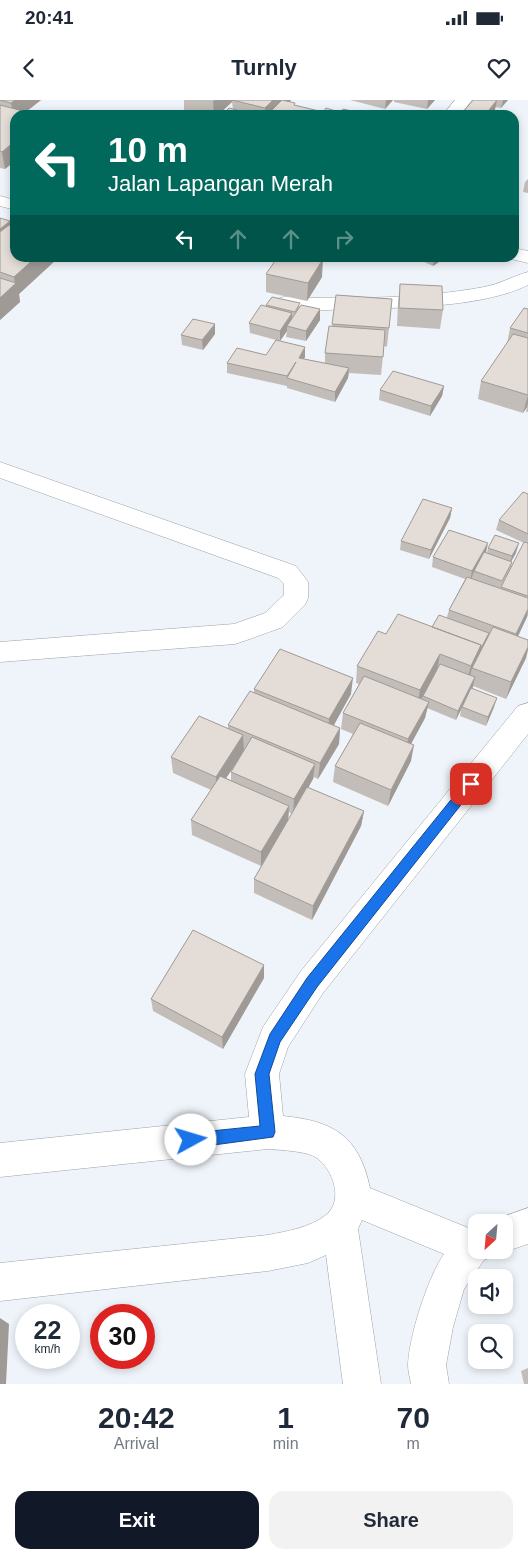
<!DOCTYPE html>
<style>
body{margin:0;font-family:Arial,sans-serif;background:#f2f2f3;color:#1f2937;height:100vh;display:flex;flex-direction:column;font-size:19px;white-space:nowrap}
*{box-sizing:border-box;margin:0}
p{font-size:16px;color:#747a83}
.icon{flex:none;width:28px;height:28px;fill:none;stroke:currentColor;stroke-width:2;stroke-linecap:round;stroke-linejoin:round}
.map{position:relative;height:1284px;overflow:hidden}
.drawer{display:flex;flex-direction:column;background:#fff;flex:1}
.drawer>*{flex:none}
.banner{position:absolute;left:10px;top:10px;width:509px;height:152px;border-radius:15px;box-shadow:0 2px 8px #0003;background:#00695c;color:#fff;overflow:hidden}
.needle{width:32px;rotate:206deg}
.buttons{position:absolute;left:468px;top:1114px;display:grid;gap:10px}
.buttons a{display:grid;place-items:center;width:45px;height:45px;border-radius:10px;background:#fff;box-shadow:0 2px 8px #0003;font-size:25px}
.speed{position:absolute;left:15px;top:1204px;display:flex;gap:10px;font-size:25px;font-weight:700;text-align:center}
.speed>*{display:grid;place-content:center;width:65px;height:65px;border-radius:50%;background:#fff;box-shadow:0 2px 8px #0003;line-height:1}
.speed small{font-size:12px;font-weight:400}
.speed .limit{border:8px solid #d22;background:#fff;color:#111}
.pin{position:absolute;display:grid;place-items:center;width:42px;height:42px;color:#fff;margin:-21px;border-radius:10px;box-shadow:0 2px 8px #0006}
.me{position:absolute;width:55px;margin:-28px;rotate:84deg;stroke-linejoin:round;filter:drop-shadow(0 0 4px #0008)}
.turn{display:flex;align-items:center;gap:18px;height:105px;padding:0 15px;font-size:22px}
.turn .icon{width:65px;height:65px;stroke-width:2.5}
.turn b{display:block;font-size:35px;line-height:42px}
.lanes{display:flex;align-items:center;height:48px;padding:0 15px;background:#0003;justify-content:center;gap:25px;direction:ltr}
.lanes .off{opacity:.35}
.eta{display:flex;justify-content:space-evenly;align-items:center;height:85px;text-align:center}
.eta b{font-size:30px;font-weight:700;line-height:35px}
.button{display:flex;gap:10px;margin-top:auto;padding:10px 15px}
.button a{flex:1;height:58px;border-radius:15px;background:#111827;color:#fff;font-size:20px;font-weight:700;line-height:58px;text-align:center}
.button a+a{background:#f2f2f3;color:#1f2937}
.status{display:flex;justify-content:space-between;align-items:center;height:35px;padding:0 25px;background:#fff;direction:ltr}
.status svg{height:14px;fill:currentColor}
header{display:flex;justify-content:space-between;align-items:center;height:65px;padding:0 15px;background:#fff;font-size:22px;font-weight:700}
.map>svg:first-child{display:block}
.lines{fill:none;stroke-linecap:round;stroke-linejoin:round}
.minor-casing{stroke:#9da2a8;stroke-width:1}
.minor{fill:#fff;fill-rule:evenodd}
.wall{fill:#c3bdb9;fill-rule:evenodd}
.shaded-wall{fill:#9f9a96}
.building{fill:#e3dcd7;stroke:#9f9a96}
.route{fill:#1a73e8;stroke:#114b97}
</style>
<div class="status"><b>20:41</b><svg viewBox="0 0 49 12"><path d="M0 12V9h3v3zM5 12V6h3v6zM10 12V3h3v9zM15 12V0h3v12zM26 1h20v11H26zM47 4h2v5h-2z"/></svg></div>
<header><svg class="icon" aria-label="back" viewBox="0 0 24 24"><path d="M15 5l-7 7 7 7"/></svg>Turnly<svg class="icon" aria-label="heart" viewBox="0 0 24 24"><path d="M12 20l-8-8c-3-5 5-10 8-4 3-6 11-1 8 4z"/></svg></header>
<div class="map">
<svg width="528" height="1284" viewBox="0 0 528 1284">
<rect width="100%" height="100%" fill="#eff4fa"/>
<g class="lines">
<g class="minor-casing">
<path id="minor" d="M455 0H472L460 15H443Z
M0 96 15 100V110L0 106Z
M514 148 528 151V163L507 158H514Z
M528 172V185C482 208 398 208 346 209 324 210 299 213 277 207L274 203 277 199 284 197C350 199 419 199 484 187 500 184 513 176 528 172Z
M0 362 296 466 308 482V498L305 505 283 527 244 541 235 544 0 562V542L234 524 265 513 284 495V484L278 478 0 378Z
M528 603V634L323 893 288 947 279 974 283 1016C334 1021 359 1036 370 1088L471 1129 476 1127V1150H492L489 1158 484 1160 464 1189 453 1227 446 1265 449 1284H411C410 1278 408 1271 408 1265 409 1236 428 1177 444 1154L362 1120 358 1129 381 1284H343L326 1155 308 1163 268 1171 0 1201V1163L268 1135C288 1131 309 1128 326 1115 344 1100 333 1070 317 1058 308 1051 280 1050 268 1049L0 1077V1043L249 1017 245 974 263 927 301 871 518 606Z
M528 1108V1144L504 1152 499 1150H504V1122L491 1121Z"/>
</g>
<use href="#minor" class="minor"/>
</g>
<path class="wall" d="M0 0H41L26 12 15 15V61L5 69 0 68Z
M184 0H291L290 2 295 5 323 12 339 13 365 14V15H222L233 9 232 2 218 15H200L184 11Z
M350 0H393L385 9Z
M394 0H435L427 9 394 2Z
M473 0H508L501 8 495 7V10L491 15H462L463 12Z
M528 79V93L523 92 525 82Z
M0 118 15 158H58L19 194 20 202 0 220Z
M416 158H445L433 166Z
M266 174 322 177 307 201 266 192Z
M400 184 443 210 440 229 397 226 398 202Z
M336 195 392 199 387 247 384 246 381 275 349 273 348 278 335 302 287 288V285V286L227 273V263L266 255 276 240 250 233 249 223 266 207V205L300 206 320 220 306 241 286 237 287 231 280 241 305 257 304 259 325 263V253L332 226Z
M528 209V312H526L527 307 523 313 478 299 481 281 507 244 510 228Z
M215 224V234L203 250 182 245 181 235Z
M444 286 442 296 430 316 379 300 380 290Z
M528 394V515L518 536 526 558 506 599 473 586 472 588 494 607 486 626 460 616 461 610 456 620 427 608 425 618 411 644V661L388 706 333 682 335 666 353 634 341 629 343 613 359 584 356 583 357 566 386 534 432 527 447 517 449 510 465 479 432 467 433 457 487 453 488 448 516 453 511 462H512L511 467 524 443 496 430 499 420Z
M452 408 450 418 429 459 400 450 401 441Z
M254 589 351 594 333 625 340 628 339 644 318 679 314 677 313 679 308 688 364 711 361 726 312 820 254 793V779L261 766 192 735 191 720 211 690 173 673 171 657 228 629V625L254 593ZM236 664 231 672V680L226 678ZM289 712 292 714 288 720Z
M264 865V878L223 949 153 911 151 899Z
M528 1268V1284H524L521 1271Z"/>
<path class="shaded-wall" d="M15 0H41L14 21 11 3Z
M215 0H234H232V2L218 15H214L213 1Z
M273 0H291L276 15H265V8Z
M386 0H393L385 9Z
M428 0H435L427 9Z
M497 0 495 10 491 15H485Z
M503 0H508L501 8Z
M15 41V61L5 69 2 52Z
M10 121 13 139 0 150V129Z
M35 158H58L19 194 20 202 0 220V198L15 184 14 177Z
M434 158H445L433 166Z
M323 159 322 177 307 201 308 183Z
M320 209V220L306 241V231Z
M292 213V223L287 226V231L280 241V231Z
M215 224V234L203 250 202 240Z
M305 247V257L298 268 299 258Z
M349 268 348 278 335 302V292Z
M444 286 442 296 430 316 431 306Z
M528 295V303L527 307 523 313Z
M452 408 450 418 429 459 431 450Z
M488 443 486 453 474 471 472 477 470 481 472 471Z
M519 443 516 453 509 465 512 456Z
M528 509 527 517 511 551 516 534Z
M489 533 486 543 472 568 470 576 466 583 471 566 481 545Z
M528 547V550L526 558 506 599 511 582Z
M440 554 437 571 417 607 420 590Z
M475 577 473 587 463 607H462L456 620 458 611Z
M353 578 351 594 328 636 329 619Z
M497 598 494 607 486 626 488 617Z
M429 602 425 618 405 655 408 639Z
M340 628 339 644 318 679 320 663Z
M243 635 244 651 217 692 216 677Z
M414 645 411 661 388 706 391 690Z
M315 664 313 679 293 715 294 699Z
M289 706 288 721 261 766V752Z
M364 711 361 726 312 820 313 806Z
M264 865V878L223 949 222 937Z
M0 1218 9 1224 6 1284H0Z"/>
<path class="building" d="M0 0H15L11 3Z
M232 0H273L265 8Z
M282 0 295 3 294 5 323 12 326 8 339 12 336 15H267Z
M473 0H497L485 15H477L463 12Z
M0 5 38 15H15V41L2 52 0 51Z
M229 8 258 15H222Z
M343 9 365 14 364 15H337Z
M0 118 10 121 0 129Z
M9 125 15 127V158H35L14 177 0 172V132Z
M277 158H316L323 159 308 183 266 174Z
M0 178 16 183 0 198Z
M400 184 442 186 443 210 399 208Z
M336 195 392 199 389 228 332 224Z
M272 197 300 203 295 212 266 205Z
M261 205 292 213 280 231 249 223Z
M301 205 320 209 306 231 287 226Z
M524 208 528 209V233L510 228Z
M193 219 215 224 202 240 181 235Z
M329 226 385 230 383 257 325 253Z
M513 234 528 238V295L481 281Z
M276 240 305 247 299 258 349 268 335 292 287 278 296 262 287 276 227 263 237 248 266 255Z
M393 271 444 286 431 306 380 290Z
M523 392 528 394V434L499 420Z
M423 399 452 408 431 450 401 441Z
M449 430 488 443 472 471 433 457Z
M495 435 519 443 512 456 488 448Z
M524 442 528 443V496L501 487Z
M484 452 512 462 502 481 474 471Z
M467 477 528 498V509L516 534 449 510Z
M398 514 481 545 471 566 440 554 420 590 357 566 378 531 386 534Z
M439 515 489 533 480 550 481 545 432 527Z
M493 527 528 540V547L511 582 472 568Z
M280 549 353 578 329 619 254 589Z
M440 564 475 577 458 611 423 596Z
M364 576 429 602 408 639 343 613Z
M471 588 497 598 488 617 462 607Z
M250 591 340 628 320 663 228 625Z
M199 616 243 635 216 677 171 657Z
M360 623 414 645 391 690 335 666Z
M252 637 315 664 294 699 231 672Z
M220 676 289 706 261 752 191 720Z
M307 687 364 711 313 806 254 779Z
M193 830 264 865 222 937 151 899Z"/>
<path class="route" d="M471 679 475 680 477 684 475 687 317 887 280 942 269 974 275 1032 273 1037 191 1048 186 1045 184 1040 186 1035 191 1033 260 1026 255 974 270 934 307 878 467 680Z"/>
</svg>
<div class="buttons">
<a><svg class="needle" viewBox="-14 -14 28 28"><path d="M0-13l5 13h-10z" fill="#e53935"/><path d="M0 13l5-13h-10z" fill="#747a83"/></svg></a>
<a><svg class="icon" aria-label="sound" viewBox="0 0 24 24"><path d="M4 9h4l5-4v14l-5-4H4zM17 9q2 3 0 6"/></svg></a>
<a><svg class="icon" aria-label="search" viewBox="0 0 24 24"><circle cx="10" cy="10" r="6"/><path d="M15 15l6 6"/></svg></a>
</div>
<div class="speed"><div>22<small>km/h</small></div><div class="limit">30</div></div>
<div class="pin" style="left:471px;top:684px;background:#d93025"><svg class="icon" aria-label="arrive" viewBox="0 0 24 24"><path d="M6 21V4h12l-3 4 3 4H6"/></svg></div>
<svg class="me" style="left:191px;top:1040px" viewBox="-20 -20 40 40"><circle r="19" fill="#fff"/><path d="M0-13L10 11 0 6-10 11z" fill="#1a73e8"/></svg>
<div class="banner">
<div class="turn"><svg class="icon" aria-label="left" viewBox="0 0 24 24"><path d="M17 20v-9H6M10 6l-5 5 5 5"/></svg><div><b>10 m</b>Jalan Lapangan Merah</div></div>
<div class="lanes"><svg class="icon" aria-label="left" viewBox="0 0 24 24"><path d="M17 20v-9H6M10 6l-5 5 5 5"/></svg><svg class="icon off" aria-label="ahead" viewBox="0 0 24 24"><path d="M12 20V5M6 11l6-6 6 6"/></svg><svg class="icon off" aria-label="ahead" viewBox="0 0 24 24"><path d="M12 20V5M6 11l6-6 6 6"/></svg><svg class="icon off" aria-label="right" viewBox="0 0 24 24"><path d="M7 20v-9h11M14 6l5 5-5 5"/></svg></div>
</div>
</div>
<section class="drawer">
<div class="eta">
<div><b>20:42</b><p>Arrival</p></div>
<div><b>1</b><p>min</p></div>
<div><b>70</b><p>m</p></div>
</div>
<div class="button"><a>Exit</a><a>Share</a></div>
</section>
